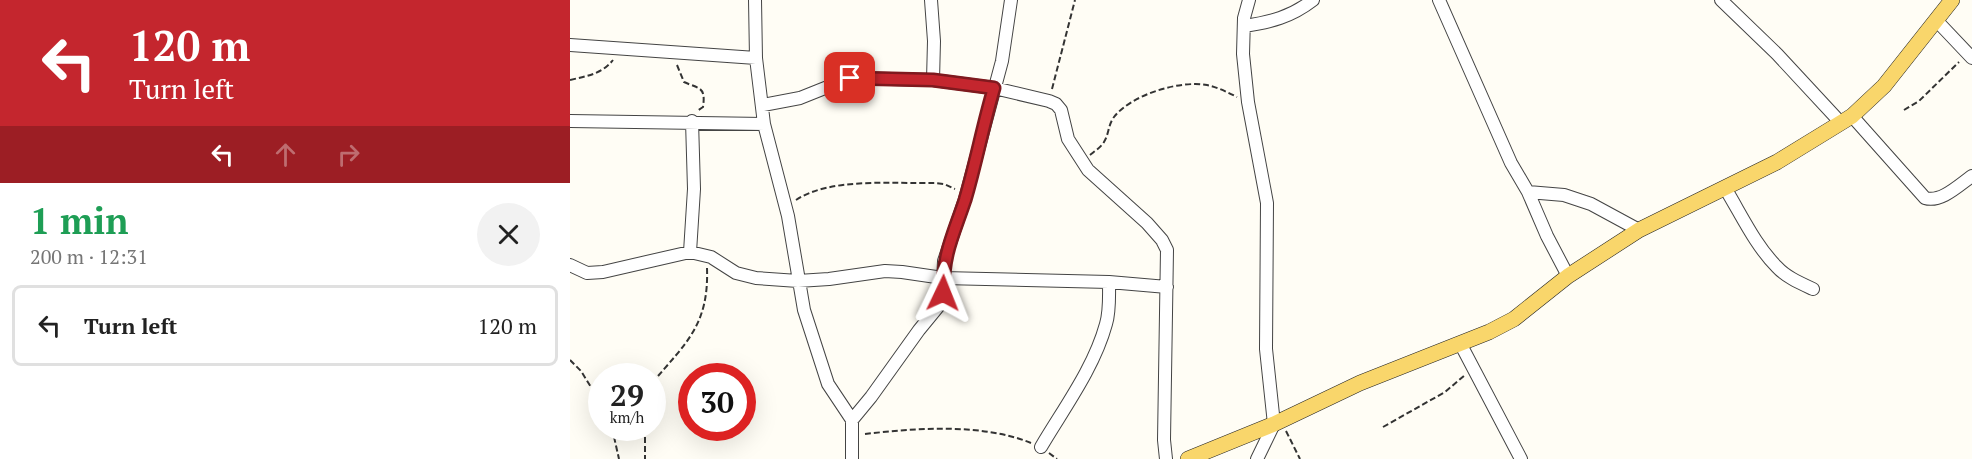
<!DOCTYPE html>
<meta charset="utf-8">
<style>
body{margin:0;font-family:"PT Serif",serif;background:#f2f2f2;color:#222;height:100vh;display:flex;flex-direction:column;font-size:22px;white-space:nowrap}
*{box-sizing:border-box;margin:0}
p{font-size:20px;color:#767676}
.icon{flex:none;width:33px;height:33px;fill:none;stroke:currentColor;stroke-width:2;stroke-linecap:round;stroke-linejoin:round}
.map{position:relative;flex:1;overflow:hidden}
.side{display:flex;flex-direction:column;background:#fff;width:570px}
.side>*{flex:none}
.hud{background:#c4262e;color:#fff;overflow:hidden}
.speed{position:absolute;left:18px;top:363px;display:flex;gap:12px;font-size:30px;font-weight:700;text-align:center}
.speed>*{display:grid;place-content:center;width:78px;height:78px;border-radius:50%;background:#fff;box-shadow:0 6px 24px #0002;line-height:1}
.speed small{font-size:15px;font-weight:400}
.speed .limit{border:9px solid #d22;background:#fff;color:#111}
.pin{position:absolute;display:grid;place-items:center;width:51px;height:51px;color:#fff;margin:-26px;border-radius:12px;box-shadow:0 3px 9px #0006}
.me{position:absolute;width:66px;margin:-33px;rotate:2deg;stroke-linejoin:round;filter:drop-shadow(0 0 4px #0008)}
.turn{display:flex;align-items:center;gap:21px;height:126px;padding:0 30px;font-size:27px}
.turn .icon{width:78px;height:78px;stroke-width:2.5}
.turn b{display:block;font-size:42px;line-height:51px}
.lanes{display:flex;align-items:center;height:57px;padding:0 30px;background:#0003;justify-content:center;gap:30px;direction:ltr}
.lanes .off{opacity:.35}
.round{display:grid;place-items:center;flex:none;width:63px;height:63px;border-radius:32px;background:#f2f2f2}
.overview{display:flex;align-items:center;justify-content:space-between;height:102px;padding:0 30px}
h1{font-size:36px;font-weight:600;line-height:45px;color:#1e9e55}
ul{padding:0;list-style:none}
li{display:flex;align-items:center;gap:18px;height:81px;margin:0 12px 9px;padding:0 18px;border:3px solid #e0e0e0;border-radius:9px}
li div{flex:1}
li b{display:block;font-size:22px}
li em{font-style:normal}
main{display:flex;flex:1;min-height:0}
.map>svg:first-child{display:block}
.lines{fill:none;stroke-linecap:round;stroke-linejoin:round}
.minor-casing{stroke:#444;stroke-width:14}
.major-casing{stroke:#222;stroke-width:16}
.path{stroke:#333;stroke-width:2;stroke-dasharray:6 3;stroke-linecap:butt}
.minor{stroke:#fff;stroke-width:12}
.major{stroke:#f9d66b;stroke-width:15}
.route-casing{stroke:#7f191e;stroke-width:15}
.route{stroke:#c4262e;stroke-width:10}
</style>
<main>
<section class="side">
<div class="hud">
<div class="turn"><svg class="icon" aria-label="left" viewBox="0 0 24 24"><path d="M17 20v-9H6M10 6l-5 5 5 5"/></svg><div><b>120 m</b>Turn left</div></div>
<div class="lanes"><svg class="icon" aria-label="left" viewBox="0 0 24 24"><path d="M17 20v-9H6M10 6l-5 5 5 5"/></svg><svg class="icon off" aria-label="ahead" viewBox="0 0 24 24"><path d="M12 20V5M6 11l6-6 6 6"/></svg><svg class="icon off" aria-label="right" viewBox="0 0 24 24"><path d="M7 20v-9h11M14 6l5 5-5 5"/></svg></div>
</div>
<div class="overview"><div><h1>1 min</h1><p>200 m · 12:31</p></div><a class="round"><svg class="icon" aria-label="close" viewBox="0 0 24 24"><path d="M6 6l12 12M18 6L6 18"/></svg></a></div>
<ul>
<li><svg class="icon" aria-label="left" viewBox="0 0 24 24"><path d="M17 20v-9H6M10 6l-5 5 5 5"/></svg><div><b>Turn left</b></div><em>120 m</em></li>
</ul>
</section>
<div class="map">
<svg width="1402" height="459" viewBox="0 0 1402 459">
<rect width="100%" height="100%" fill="#fffdf5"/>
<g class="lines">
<g class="minor-casing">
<path id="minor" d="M185 0 186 58 194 124 218 216 234 310 258 384 282 420V459
M361 0 364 41 363 80
M679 0 674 18 673 54 678 102 697 203 696 349 704 424 687 459
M869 0 941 163 958 192 977 236 998 276
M1151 0 1207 54 1271 123
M1366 20 1402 58
M674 26C701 22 721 17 743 0
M0 45 186 58
M193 105 230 98 280 78 363 80 424 88 479 101 486 104 491 110 498 139 518 170 577 223 592 240 597 250 594 440 596 459
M1282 116 1355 198C1371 203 1389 185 1402 176
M0 121 194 124
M1155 188C1171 214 1185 245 1207 267 1216 277 1230 283 1243 289
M958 192 994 195 1021 204 1069 230
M120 252 124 189 122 121
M0 265 17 273 33 272 120 252 141 257 166 273 186 278 228 281 259 279 315 271 332 272 373 278 539 282 597 287
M890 343 951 459
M282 420 301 397 349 330 372 302 374 261 395 199 432 61 441 0
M471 447C494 408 524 368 536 324 540 311 539 296 539 282"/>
</g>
<g class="major-casing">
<path id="major" d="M618 459 704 424 790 383 919 332 944 319 998 276 1069 230 1207 162 1282 116 1314 86 1382 0"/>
</g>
<path class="path" d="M107 65 114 82C129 89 136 86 133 107L127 111
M0 80C17 76 32 74 43 60
M482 89 505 0
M1334 110 1349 101 1389 62
M520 155C525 151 531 147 534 142 539 134 538 125 544 117 561 95 609 80 637 85 647 87 657 92 667 97
M226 200C261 177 324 184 365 183L374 184 385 189
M0 360 11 371 32 405
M82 383C116 343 139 325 137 268
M813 427 875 392 895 375
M42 428 49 459
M75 428V459
M716 431 730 459
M295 434C347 428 412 423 461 443
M479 453 487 459"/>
<use href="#minor" class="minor"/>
<use href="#major" class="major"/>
</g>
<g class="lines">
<g class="route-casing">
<path id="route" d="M280 78 363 80 424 88C413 125 406 163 395 200 383 236 373 253 373 293"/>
</g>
<use href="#route" class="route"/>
</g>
</svg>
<div class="speed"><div>29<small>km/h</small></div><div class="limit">30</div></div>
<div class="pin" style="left:280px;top:78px;background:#d93025"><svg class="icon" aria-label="arrive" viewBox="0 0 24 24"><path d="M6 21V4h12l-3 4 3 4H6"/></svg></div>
<svg class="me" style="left:373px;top:293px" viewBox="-20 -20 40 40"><path d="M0-17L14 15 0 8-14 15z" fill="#c4262e" stroke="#fff" stroke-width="4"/></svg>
</div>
</main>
